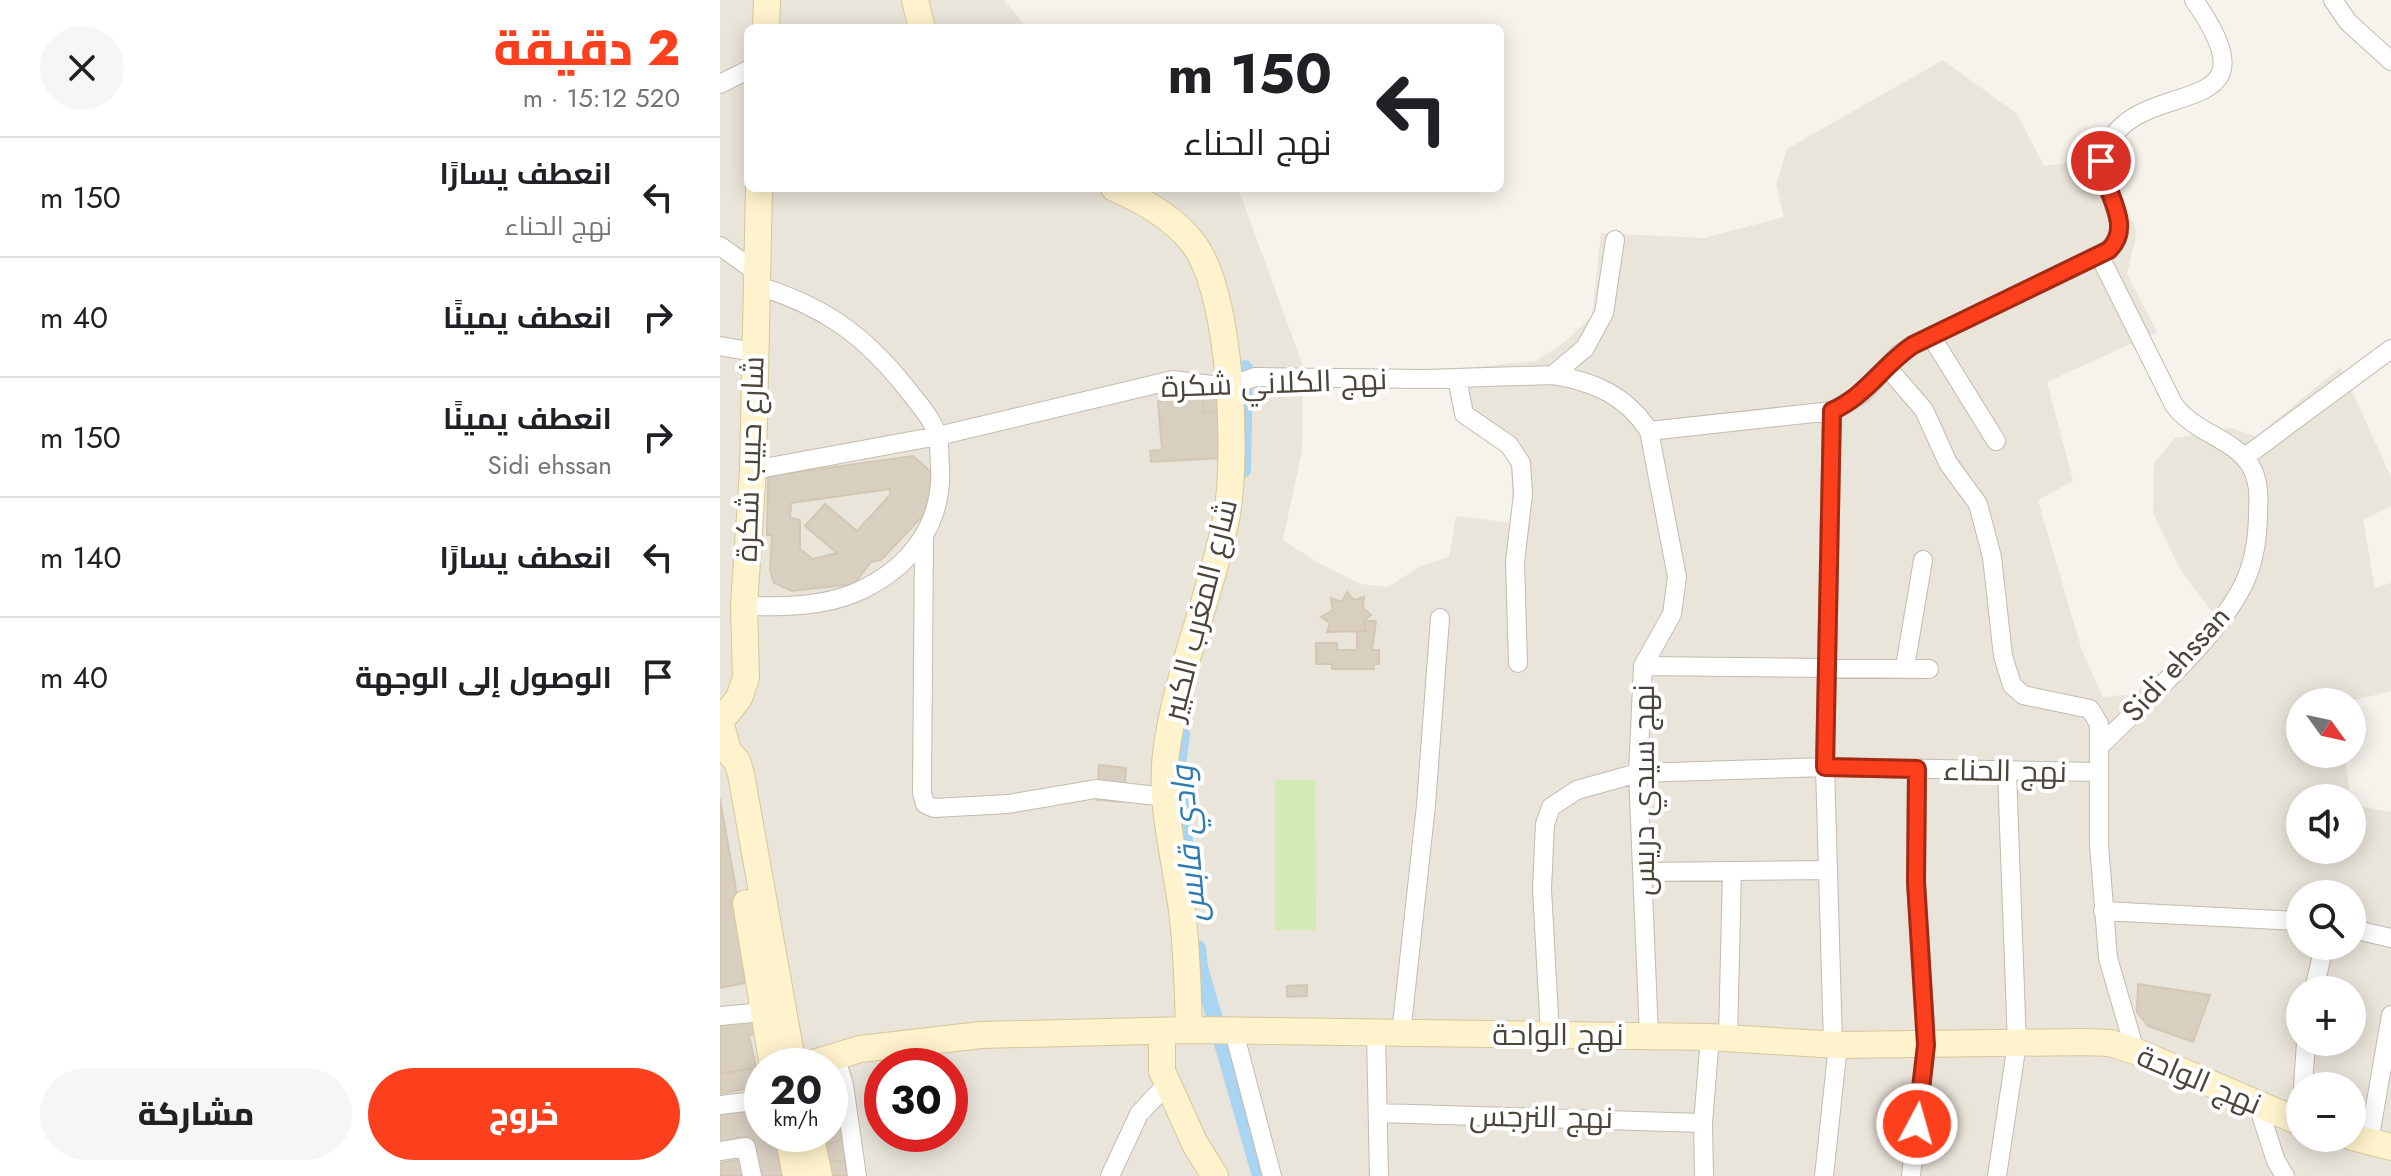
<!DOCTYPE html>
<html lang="ar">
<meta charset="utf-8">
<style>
body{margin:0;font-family:Jost,Cairo,sans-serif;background:#f6f6f6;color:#202124;direction:rtl;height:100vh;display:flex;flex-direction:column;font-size:30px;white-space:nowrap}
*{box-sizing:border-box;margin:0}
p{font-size:26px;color:#757577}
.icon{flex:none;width:44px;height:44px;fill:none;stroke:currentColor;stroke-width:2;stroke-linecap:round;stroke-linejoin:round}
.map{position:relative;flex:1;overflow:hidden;direction:ltr}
.sheet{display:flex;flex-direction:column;background:#fff;width:720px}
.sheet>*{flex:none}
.guide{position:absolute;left:24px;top:24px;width:760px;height:168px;border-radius:12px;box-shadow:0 4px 20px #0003;direction:rtl;background:#fff;color:#202124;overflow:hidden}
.needle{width:52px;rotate:123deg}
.controls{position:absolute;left:1566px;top:688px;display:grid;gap:16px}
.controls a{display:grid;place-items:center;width:80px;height:80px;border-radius:50%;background:#fff;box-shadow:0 4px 20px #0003;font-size:40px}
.speed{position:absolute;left:24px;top:1048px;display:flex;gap:16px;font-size:40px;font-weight:700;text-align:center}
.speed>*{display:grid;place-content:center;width:104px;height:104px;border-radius:50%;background:#fff;box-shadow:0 4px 20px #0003;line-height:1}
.speed small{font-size:20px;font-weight:400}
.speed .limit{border:12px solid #d22;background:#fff;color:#111}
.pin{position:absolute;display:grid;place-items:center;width:68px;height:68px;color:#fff;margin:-34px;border:4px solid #fff;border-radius:50%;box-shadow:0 2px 8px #0007}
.me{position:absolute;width:88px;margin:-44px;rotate:6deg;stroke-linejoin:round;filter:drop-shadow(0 0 6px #0008)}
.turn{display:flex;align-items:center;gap:28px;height:168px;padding:0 40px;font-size:36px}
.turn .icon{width:104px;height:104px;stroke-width:2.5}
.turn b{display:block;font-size:56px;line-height:68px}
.round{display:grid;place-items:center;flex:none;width:84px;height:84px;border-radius:42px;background:#f6f6f6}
.overview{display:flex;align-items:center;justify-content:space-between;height:136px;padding:0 40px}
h1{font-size:48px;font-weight:800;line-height:60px;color:#fc3f1d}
.cta{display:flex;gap:16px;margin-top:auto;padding:16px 40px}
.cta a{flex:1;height:92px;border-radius:48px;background:#fc3f1d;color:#fff;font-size:32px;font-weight:800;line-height:92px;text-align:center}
.cta a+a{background:#f6f6f6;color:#202124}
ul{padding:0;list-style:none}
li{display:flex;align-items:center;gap:24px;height:120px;padding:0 40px;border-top:2px solid #e0e0e0}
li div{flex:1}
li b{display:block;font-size:30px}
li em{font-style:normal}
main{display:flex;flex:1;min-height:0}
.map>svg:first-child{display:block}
.residential{fill:#eae5da;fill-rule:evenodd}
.green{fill:#d2eab5}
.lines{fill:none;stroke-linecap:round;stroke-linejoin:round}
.canal{stroke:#a9d4f2;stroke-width:16}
.building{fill:#d8cfc1;stroke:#d3c7b4;stroke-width:2;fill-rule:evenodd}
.street-casing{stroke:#c2bbae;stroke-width:20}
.secondary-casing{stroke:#d6c79b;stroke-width:28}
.street{stroke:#fff;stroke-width:18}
.secondary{stroke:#fff3cd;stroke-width:26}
.route-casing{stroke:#a42913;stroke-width:20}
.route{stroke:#fc3f1d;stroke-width:14}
.labels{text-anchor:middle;stroke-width:8;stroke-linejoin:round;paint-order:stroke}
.street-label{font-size:30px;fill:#4b4439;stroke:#fff}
.water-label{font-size:32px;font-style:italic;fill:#2e7ab2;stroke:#fff}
</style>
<main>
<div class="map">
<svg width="1671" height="1176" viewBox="0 0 1671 1176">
<rect width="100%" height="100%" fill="#f6f3ec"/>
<path class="residential" d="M0 0H284L307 28H28V188H518L583 366 582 451 563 540 597 562 641 584 668 587 701 566 729 557 736 516 793 523 791 462 787 453 738 420 730 384 732 369 816 361 845 342 872 316 881 233 984 238 1064 217 1056 184 1067 149 1223 60 1297 114 1324 166 1386 157 1417 232 1407 274 1437 332 1327 382 1353 481 1318 500 1362 651 1383 697 1413 694 1434 679 1494 614 1461 571 1433 513 1434 463 1455 438 1510 428 1536 436 1621 367 1671 477V506L1643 520 1655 588 1671 583V691L1627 702H1580V754H1624L1631 798H1580V850H1632V805L1671 812V1176H0ZM1580 894H1632V946H1580ZM1580 990H1632V1042H1580ZM42 1066H110V1134H42ZM162 1066H230V1134H162ZM1580 1086H1632V1138H1580Z"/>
<path class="green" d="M555 780H595L596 930H555Z"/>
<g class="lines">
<path class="canal" d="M523 470 525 368
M462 734 457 771 470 885
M478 948 480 967 540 1176"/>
</g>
<path class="building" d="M483 398 484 413 499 412 502 458 431 462 430 451 442 450 438 401Z
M483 398H499V412L484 413Z
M193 456 211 472 210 508 161 560 151 562 134 584 72 591 54 583 50 570 52 535H47L48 476ZM170 489V495L137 531 105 504 85 526 117 553 93 559 80 549V520L70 518 71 503Z
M627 592 634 600 644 597 643 608 651 615 644 621 646 631 607 632 610 623 601 617 613 610 611 598 622 602Z
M644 621H656L652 650H659V664H653L654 669H612V664H596V643H617V650H637V631H646Z
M379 765 406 768 404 802 377 800Z
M0 799 31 975 24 976 25 983 0 988Z
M1418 984 1490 995 1473 1042 1428 1026 1417 1012Z
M587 985V996L567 997V986Z
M35 1009 39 1033 29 1035 36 1067 0 1074V1016Z
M32 1068 35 1087 0 1094V1074Z
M114 1084 117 1099 110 1101V1085Z
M42 1107V1134H59L66 1176H34L27 1137 0 1142V1114Z
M121 1122 126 1138 105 1145 104 1134H110V1127Z
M126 1138 129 1159 101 1164 105 1145Z
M22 1159 25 1176H0V1163Z
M125 1160 126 1171 132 1170 133 1176H103L101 1164Z"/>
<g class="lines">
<g class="street-casing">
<path id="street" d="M1613 0 1628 22 1671 61
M0 84 28 70
M0 246 35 271
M1379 255C1429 231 1368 186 1387 146 1422 73 1562 126 1474 0
M1211 336 1276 441
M0 346 34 352
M1167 367 1204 410 1228 463 1258 504 1272 557 1283 656 1292 685 1303 695 1370 709 1379 724V844L1388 958 1415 1051
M833 375C873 381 907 396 929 431L957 577 952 614 923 666 918 773 929 1035
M737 378 744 414 789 445 801 463 803 494 795 562 798 663
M1112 411 1105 767 1113 1044
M929 431 1112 411 1143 393 1178 355 1193 345 1379 255 1454 405C1476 434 1513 438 1530 465 1539 479 1539 496 1538 512 1538 535 1535 558 1526 579 1503 633 1424 702 1381 745
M1525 457 1671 349
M33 470 218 436 453 380 507 387 535 377 705 379 833 375 865 348 884 313 895 240
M204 537 202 793 205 804 214 808 288 804 376 789 445 797
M24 606C60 607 103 607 137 592 191 568 224 523 220 464 219 455 220 443 217 434 211 417 198 403 187 389 144 334 102 305 35 285
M923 666 1209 669
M1185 667 1203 560
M922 872 1108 870
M1383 911 1580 921
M1632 929 1671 938
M1594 990 1604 946
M0 1016 53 1011
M514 1032 552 1176
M656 1034 659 1176
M681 1034 706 805 720 618
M830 1035 822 889 825 824 831 807 857 790 918 773 1105 767 1378 772
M1008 1038 1012 871
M115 1056 124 1085 137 1176
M1583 1086 1586 1042
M0 1105 42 1100
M1538 1106 1556 1161 1565 1176
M658 1113 983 1123
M1649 1142 1671 1015
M0 1151 26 1147 32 1176
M390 1176 419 1114 447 1084
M984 1176 983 1123 990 1037
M1104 1176 1118 1045
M1191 1176 1206 1045 1196 882 1197 769
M1277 1176 1297 1044 1287 772"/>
</g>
<g class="secondary-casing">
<path id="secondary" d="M195 0 202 28
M46 28 47 0
M394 188C422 200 454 218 473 243 512 294 518 458 506 520 490 599 456 673 446 754 440 806 455 858 462 910 467 950 468 990 469 1030
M0 721 8 751 17 761 21 774 73 1066
M0 722 19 698 26 678 24 606 33 470 39 188
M26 903 53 1066
M442 1034V1071L475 1144 495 1176
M84 1066 140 1049 261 1035 469 1030 990 1037 1118 1045 1365 1042 1390 1043 1415 1051 1580 1122
M68 1134 76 1176
M90 1134 99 1176
M1632 1137 1671 1147"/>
</g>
<use href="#street" class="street"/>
<use href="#secondary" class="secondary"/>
</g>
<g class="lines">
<g class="route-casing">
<path id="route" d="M1197 1124 1206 1045 1196 882 1197 769 1105 767 1112 411C1146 396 1163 365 1193 345L1389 250C1415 225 1383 191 1381 161"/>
</g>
<use href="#route" class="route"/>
</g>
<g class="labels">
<g class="street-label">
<text transform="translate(554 383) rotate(-2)" y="10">نهج الكلاني شكرة</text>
<text transform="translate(30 459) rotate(-88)" y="10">شارع حبيب شكرة</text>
<text transform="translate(480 610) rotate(-76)" y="10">شارع المغرب الكبير</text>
<text transform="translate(1456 664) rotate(-48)" y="10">Sidi ehssan</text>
<text transform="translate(1285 771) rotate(1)" y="10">نهج الحناء</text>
<text transform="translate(924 790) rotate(-90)" y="10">نهج سيدي دريس</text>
<text x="838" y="1045">نهج الواحة</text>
<text transform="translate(1479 1080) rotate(23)" y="10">نهج الواحة</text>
<text transform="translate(821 1117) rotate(1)" y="10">نهج النرجس</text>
</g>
<g class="water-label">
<text transform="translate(468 844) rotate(-95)" y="11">وادي قابس</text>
</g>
</g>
</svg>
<div class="controls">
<a><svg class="needle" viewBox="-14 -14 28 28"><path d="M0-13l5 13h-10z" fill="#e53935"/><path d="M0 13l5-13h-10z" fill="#757577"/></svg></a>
<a><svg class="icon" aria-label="sound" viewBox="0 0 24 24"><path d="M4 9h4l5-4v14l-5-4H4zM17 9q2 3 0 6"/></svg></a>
<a><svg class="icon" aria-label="search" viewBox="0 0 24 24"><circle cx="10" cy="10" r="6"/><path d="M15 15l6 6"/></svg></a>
<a>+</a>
<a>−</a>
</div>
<div class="speed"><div>20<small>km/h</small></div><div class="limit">30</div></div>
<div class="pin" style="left:1381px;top:161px;background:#d93025"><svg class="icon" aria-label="arrive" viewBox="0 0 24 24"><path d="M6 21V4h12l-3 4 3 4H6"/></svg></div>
<svg class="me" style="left:1197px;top:1124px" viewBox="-20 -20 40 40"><circle r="17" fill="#fc3f1d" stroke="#fff" stroke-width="3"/><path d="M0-11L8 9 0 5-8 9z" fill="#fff"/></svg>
<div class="guide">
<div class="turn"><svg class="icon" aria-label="left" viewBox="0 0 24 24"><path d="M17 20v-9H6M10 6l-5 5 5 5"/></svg><div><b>150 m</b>نهج الحناء</div></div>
</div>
</div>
<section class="sheet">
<div class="overview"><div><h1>2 دقيقة</h1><p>520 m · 15:12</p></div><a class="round"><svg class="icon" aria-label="close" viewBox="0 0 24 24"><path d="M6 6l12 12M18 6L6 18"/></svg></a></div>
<ul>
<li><svg class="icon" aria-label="left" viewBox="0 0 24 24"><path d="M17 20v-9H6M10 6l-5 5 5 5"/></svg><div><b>انعطف يسارًا</b><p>نهج الحناء</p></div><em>150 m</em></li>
<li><svg class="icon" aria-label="right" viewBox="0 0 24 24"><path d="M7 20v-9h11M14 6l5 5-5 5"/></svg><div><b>انعطف يمينًا</b></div><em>40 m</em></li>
<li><svg class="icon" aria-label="right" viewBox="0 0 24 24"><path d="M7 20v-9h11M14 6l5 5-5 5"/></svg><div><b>انعطف يمينًا</b><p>Sidi ehssan</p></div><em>150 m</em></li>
<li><svg class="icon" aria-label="left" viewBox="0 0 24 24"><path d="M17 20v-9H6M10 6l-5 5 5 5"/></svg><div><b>انعطف يسارًا</b></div><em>140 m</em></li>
<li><svg class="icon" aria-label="arrive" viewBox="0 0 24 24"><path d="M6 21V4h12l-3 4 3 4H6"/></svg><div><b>الوصول إلى الوجهة</b></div><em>40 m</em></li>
</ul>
<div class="cta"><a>خروج</a><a>مشاركة</a></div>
</section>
</main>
